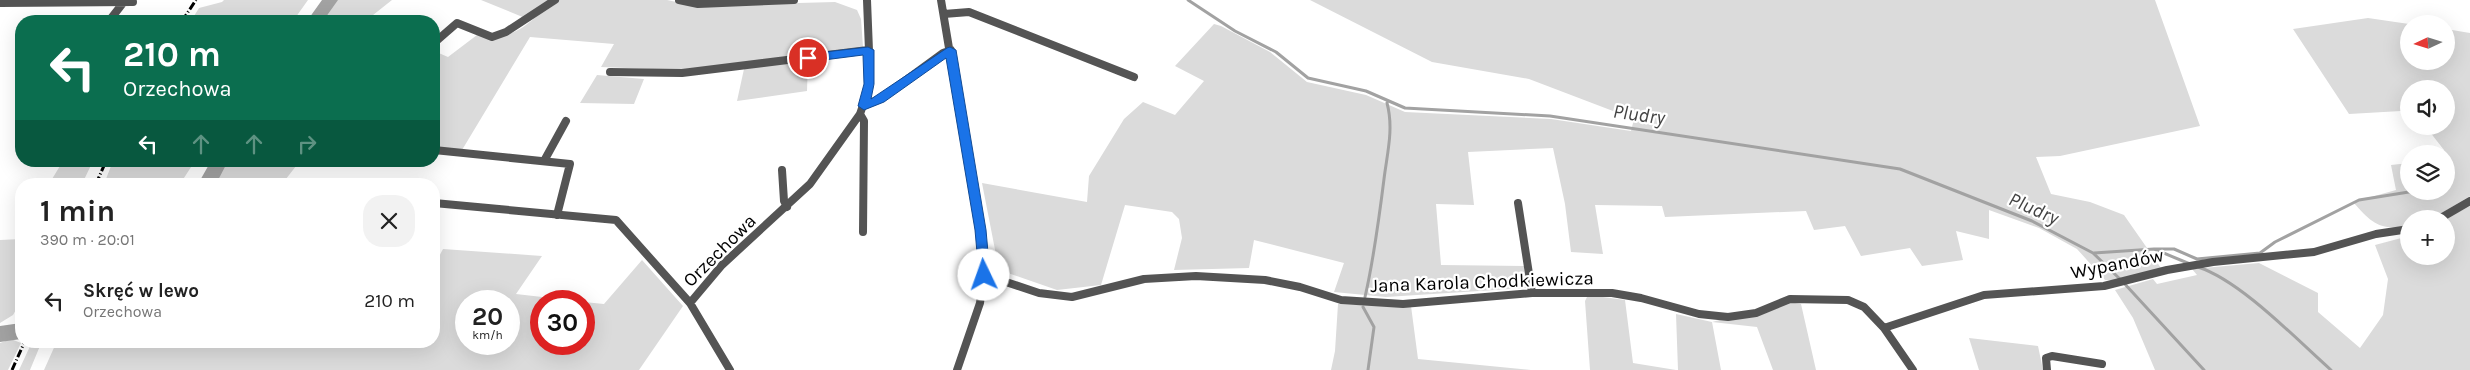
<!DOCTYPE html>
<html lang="pl">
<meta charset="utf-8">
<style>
body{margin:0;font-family:Karla,sans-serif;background:#f2f2f2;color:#222;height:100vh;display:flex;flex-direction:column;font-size:19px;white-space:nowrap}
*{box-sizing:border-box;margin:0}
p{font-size:16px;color:#767676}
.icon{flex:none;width:28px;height:28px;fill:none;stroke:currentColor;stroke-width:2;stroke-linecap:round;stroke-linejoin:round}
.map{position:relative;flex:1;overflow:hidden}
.details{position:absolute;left:15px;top:178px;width:425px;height:170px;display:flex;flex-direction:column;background:#fff;border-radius:20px;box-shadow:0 5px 20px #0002}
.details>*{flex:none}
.top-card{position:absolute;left:15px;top:15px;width:425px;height:152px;border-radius:20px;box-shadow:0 5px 20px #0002;background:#0b6e4f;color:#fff;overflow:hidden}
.needle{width:32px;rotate:266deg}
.buttons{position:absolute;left:2400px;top:15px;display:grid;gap:10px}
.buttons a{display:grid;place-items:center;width:55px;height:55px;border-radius:50%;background:#fff;box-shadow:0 5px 20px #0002;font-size:25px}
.speed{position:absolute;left:455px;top:290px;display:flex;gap:10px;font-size:25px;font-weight:700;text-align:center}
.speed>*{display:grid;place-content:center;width:65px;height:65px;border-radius:50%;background:#fff;box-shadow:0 5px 20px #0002;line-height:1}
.speed small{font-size:12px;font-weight:400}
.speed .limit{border:8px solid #d22;background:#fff;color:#111}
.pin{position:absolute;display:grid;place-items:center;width:42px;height:42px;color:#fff;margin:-21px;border:2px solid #fff;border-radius:50%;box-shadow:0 1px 5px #0007}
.me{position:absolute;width:55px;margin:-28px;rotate:357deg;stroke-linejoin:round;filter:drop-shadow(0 0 4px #0008)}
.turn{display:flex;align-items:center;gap:18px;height:105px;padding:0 25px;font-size:22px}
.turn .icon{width:65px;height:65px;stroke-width:2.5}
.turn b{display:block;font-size:35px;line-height:42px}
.lanes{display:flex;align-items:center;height:48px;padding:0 25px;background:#0003;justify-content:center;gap:25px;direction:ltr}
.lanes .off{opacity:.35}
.round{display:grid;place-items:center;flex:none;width:52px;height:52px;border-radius:20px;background:#f2f2f2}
.head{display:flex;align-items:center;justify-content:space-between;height:85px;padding:0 25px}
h1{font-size:30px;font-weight:700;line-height:38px}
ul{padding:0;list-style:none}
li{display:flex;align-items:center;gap:15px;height:75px;padding:0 25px}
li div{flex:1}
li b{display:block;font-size:19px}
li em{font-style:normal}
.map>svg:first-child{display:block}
.green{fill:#dbdbdb;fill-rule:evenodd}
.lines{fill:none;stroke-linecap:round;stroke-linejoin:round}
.stream{stroke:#a2a2a2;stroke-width:3}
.river{fill:#a2a2a2;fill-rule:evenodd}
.street{stroke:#545454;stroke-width:8}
.rail{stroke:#000;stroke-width:3;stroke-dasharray:8 2.5 1 2.5;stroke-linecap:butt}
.route{fill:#1a73e8;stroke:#114b97}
.labels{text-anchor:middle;stroke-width:4.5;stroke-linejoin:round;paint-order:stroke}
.street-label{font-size:19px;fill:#000;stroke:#fff}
.water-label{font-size:20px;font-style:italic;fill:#434343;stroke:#fff}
</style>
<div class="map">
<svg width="2470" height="370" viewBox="0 0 2470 370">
<rect width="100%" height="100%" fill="#fff"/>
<path class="green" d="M224 0H308L293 21H191L199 8 222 2Z
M333 0H392L368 19 371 21H318Z
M481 0H551L525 18Z
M559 0H667L696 6 835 2 857 10 861 19 863 47 679 70 601 67 614 44 530 37 462 150 434 147V51L448 57 477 35C522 41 525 21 559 0Z
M1310 0H2155L2200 126 2060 156 2036 157 2051 194 2090 202 2124 215 2161 268 2114 280H2105L2077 249 2039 228 1989 210V239L1956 231 1963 260 1922 266 1910 248 1861 256 1845 226 1814 230 1806 211 1665 217 1662 206 1595 205 1603 254 1571 252 1565 204 1553 148 1468 152 1474 205 1436 204 1441 265 1524 266 1526 288 1386 297 1334 292 1344 263 1254 240 1249 268 1174 270 1182 238 1179 219 1172 212 1125 205 1101 285 1057 290 999 270 982 183 1087 202 1089 176 1124 119 1143 102 1175 115 1204 81 1175 66 1214 24 1221 26 1270 52 1307 82 1366 95 1405 112 1551 119 1631 131 1634 119 1529 79 1432 62Z
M2368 18 2409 24V61H2446V29L2470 33V196L2432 219H2409V226C2379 231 2372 223 2353 202L2396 190 2391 165 2409 163V191H2446V154H2427L2444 150 2426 127 2413 126H2446V89H2409V120L2401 111 2349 114 2293 29Z
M808 59 807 91 737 101 744 69Z
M597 75 644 79 634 104 580 103Z
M63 161H93L82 184H49Z
M113 161H195L180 184H104Z
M223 161H300L282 184H210Z
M2470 206V370H2155L2133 318 2115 290 2153 279 2157 284 2197 275 2192 269 2259 263 2318 293V312L2360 348 2383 315 2388 279 2375 245 2409 236V256H2446L2445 219Z
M21 239V301L13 315 0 323V240Z
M443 249 542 256 516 294 577 301H541V344H584V302L604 304 642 260 683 306 639 370H44L57 341H434V266ZM466 301H509V344H466Z
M1588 295 1625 300 1633 363 1676 370H1590L1585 301Z
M1789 302 1801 304 1816 370H1773L1757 327 1712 322 1721 370H1678L1676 314 1712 322Z
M1338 304 1411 306 1418 359 1531 370H1331L1335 351Z
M1969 338 2038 346 2043 370H1979Z
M11 339 21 343 8 370H0V343Z
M42 341 30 370H19L32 342Z"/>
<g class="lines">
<path class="stream" d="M1188 0 1235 31 1276 52 1308 78 1366 91 1405 108 1550 116 1900 169 2032 221 2093 253 2123 282 2204 370
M2154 249H2174L2197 259 2260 253 2275 242 2359 200 2415 191
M2094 253 2154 249 2190 264
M2198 267C2241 281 2296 339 2331 370
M1365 297C1374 258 1379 219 1384 179 1387 154 1394 129 1387 103
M1363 307 1374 327 1368 370"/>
<path class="river" d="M322 0H338L323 21H307Z
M211 161H228L216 184H198Z
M21 323V339L0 342V326Z"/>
<path class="street" d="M679 0 698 4 794 0
M941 0 985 264 980 303 957 370
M0 3 133 2
M944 14 969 12 1134 77
M109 21 123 3
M434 43 457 23 492 37 506 32 555 0
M610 72 682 73 868 50
M863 106 880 99 943 53 951 50
M860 114 864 121 863 232
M434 150 570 164 557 215
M544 161 566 121
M782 170 784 201 787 207
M434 203 616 220 690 303 730 370
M1518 203 1532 293
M2439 219 2470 201
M985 275 1039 293 1072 297 1144 279 1196 276 1265 280 1300 287 1341 300 1403 304 1532 293H1612L1641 298 1699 314 1728 317 1756 313 1790 299 1848 300 1864 307 1884 328 1913 370
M690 303 722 265 810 184 860 114 868 91 870 76 867 0
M1884 328 1984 295 2104 286 2167 270 2213 262 2314 252 2376 234 2409 229
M2047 370 2046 358 2052 356 2102 364"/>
<path class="rail" d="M182 21 196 0
M96 184 106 161
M12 370 25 341"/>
</g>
<path class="route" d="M868 47 874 50V84L871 99 947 48 950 47 956 50 986 230 990 275 989 279 984 280 979 275 975 230 946 58 884 102 864 110 858 106 864 84 863 55 808 62 803 58 808 54Z"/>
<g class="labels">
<g class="street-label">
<text transform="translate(719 250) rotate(-45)" y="7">Orzechowa</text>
<text transform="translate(2117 263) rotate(-11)" y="7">Wypandów</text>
<text transform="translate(1482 281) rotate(-2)" y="7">Jana Karola Chodkiewicza</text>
</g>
<g class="water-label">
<text transform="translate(1639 114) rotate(8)" y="7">Pludry</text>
<text transform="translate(2034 208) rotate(24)" y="7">Pludry</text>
</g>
</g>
</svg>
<div class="buttons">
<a><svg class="needle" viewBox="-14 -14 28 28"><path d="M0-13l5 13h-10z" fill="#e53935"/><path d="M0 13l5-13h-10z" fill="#767676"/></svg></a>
<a><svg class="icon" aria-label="sound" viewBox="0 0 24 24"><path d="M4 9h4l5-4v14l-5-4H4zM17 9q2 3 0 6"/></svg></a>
<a><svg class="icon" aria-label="layers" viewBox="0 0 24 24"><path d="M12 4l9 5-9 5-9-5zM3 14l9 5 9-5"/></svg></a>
<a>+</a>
</div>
<div class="speed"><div>20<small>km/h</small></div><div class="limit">30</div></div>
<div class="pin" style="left:808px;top:58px;background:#d93025"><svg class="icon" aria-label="arrive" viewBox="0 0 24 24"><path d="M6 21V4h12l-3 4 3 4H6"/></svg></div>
<svg class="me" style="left:984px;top:275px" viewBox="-20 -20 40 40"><circle r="19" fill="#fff"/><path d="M0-13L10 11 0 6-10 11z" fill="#1a73e8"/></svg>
<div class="top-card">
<div class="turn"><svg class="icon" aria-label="left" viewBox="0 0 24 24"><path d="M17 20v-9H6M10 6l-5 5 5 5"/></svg><div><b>210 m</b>Orzechowa</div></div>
<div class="lanes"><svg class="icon" aria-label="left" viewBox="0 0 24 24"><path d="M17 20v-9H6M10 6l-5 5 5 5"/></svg><svg class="icon off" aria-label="ahead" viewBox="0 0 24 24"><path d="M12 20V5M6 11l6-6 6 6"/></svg><svg class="icon off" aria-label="ahead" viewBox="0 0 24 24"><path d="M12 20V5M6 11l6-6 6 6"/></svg><svg class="icon off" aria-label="right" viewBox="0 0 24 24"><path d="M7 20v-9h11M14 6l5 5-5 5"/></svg></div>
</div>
<section class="details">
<div class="head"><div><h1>1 min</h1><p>390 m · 20:01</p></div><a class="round"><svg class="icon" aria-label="close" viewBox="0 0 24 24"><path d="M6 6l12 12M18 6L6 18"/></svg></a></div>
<ul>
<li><svg class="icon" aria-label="left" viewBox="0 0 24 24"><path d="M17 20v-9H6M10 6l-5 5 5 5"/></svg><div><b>Skręć w lewo</b><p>Orzechowa</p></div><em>210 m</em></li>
</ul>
</section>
</div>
